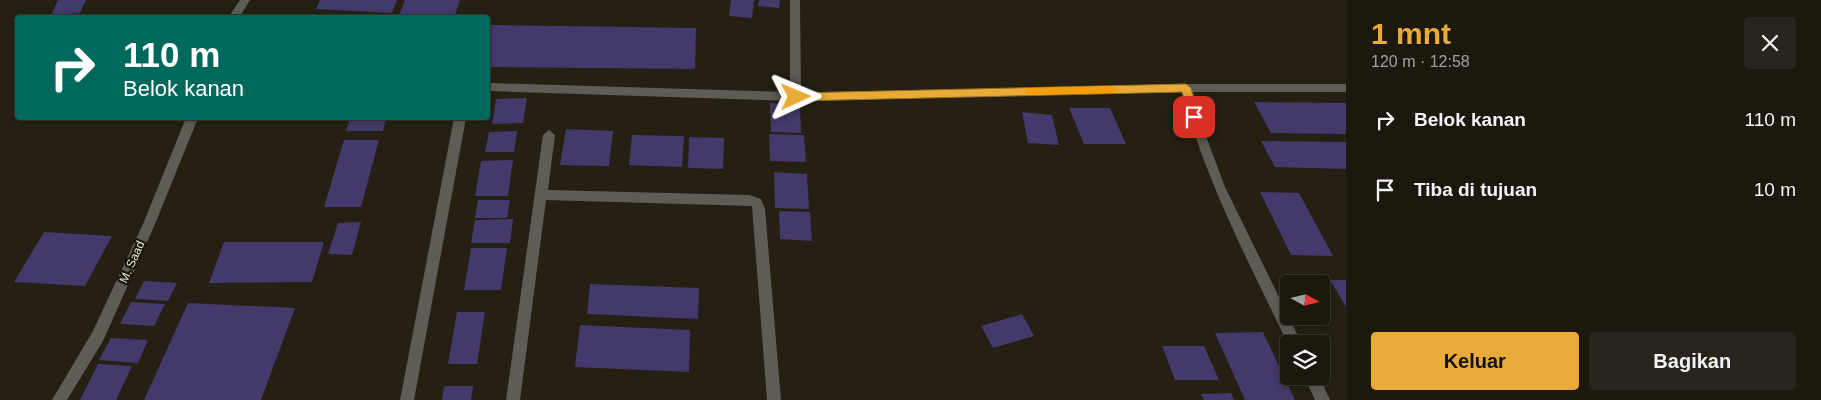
<!DOCTYPE html>
<html lang="id">
<meta charset="utf-8">
<style>
body{margin:0;font-family:Arial,sans-serif;background:#29251c;color:#f1f3f6;height:100vh;display:flex;flex-direction:column;font-size:19px;white-space:nowrap}
*{box-sizing:border-box;margin:0}
p{font-size:16px;color:#a0a09e}
.icon{flex:none;width:28px;height:28px;fill:none;stroke:currentColor;stroke-width:2;stroke-linecap:round;stroke-linejoin:round}
.map{position:relative;flex:1;overflow:hidden}
.side{display:flex;flex-direction:column;background:#1c180e;width:475px}
.side>*{flex:none}
.top-card{position:absolute;left:15px;top:15px;width:475px;height:105px;border-radius:5px;box-shadow:0 2px 8px #0003,0 0 0 1px #3a372e;background:#00695c;color:#fff;overflow:hidden}
.needle{width:32px;rotate:98deg}
.controls{position:absolute;left:1280px;top:275px;display:grid;gap:10px}
.controls a{display:grid;place-items:center;width:50px;height:50px;border-radius:5px;background:#1c180e;box-shadow:0 2px 8px #0003,0 0 0 1px #3a372e;font-size:25px}
.pin{position:absolute;display:grid;place-items:center;width:42px;height:42px;color:#fff;margin:-21px;border-radius:10px;box-shadow:0 2px 8px #0006}
.me{position:absolute;width:55px;margin:-28px;rotate:89deg;stroke-linejoin:round;filter:drop-shadow(0 0 4px #0008)}
.turn{display:flex;align-items:center;gap:18px;height:105px;padding:0 25px;font-size:22px}
.turn .icon{width:65px;height:65px;stroke-width:2.5}
.turn b{display:block;font-size:35px;line-height:42px}
.round{display:grid;place-items:center;flex:none;width:52px;height:52px;border-radius:5px;background:#29251c}
.headline{display:flex;align-items:center;justify-content:space-between;height:85px;padding:0 25px}
h1{font-size:30px;font-weight:600;line-height:38px;color:#e9ab38}
.button{display:flex;gap:10px;margin-top:auto;padding:10px 25px}
.button a{flex:1;height:58px;border-radius:5px;background:#e9ab38;color:#111;font-size:20px;font-weight:600;line-height:58px;text-align:center}
.button a+a{background:#29251c;color:#f1f3f6}
ul{padding:0;list-style:none}
li{display:flex;align-items:center;gap:15px;height:70px;padding:0 25px}
li div{flex:1}
li b{display:block;font-size:19px}
li em{font-style:normal}
main{display:flex;flex:1;min-height:0}
.map>svg:first-child{display:block}
.building{fill:#43396a}
.lines{fill:none;stroke-linecap:round;stroke-linejoin:round}
.minor{fill:#5f5c56;fill-rule:evenodd}
.route{fill:#e9ab38;stroke:#976f24}
.slow{fill:#f59e0b}
.labels{text-anchor:middle;stroke-width:4.5;stroke-linejoin:round;paint-order:stroke}
.street-label{font-size:12px;fill:#e9e6dd;stroke:#1b160a}
</style>
<main>
<div class="map">
<svg width="1346" height="400" viewBox="0 0 1346 400">
<rect width="100%" height="100%" fill="#252013"/>
<path class="building" d="M58 0H86L80 13 51 15Z
M320 0H397L392 13 316 9Z
M405 0H460L454 18H398Z
M731 0H754L752 18 729 16Z
M759 0H780L779 8 758 6Z
M488 25 696 28 695 69 488 67Z
M527 98 523 123 492 124 496 99Z
M1254 102 1346 103V134L1271 133Z
M770 103 800 104 801 133 771 132Z
M1069 108H1110L1126 144H1084Z
M1022 112 1052 115 1059 145 1028 143Z
M350 118H386L383 131H346Z
M566 129 613 131 609 166 560 165Z
M517 131 514 152H485L489 132Z
M769 134 804 135 806 162 770 161Z
M632 135 684 136 682 167 629 165Z
M689 137 724 138 723 169 688 168Z
M344 140H379L361 207H324Z
M1261 141 1346 142V169L1275 167Z
M513 160 508 196H475L481 161Z
M774 172 807 174 809 209 775 208Z
M1260 192 1299 193 1333 256 1291 255Z
M478 200H510L507 218H475Z
M779 211 810 212 812 241 780 239Z
M513 219 510 243H471L475 220Z
M361 222 352 255 328 254 338 223Z
M44 232 112 236 85 286 14 282Z
M224 242H324L312 282 209 283Z
M471 248H507L501 290H464Z
M1330 280H1346V307Z
M144 281 177 283 168 301 135 299Z
M590 284 699 288 698 319 587 314Z
M131 302 165 304 154 326 120 324Z
M188 303 295 308 261 400H144Z
M457 312H485L477 364H448Z
M1022 314 1034 336 993 348 981 326Z
M580 325 690 330 689 372 575 367Z
M1263 332 1295 400H1245L1215 333Z
M111 338 148 340 138 363 99 360Z
M1162 346H1204L1219 380H1175Z
M98 364 132 366 116 400H80Z
M444 386H473L471 400H442Z
M1231 393 1234 400H1204L1201 394Z"/>
<g class="lines">
<path class="minor" d="M240 0H250L239 18H228Z
M790 0H800L801 93 1186 84H1346V92H1193L1204 131 1225 187 1302 344H1289V346C1249 263 1206 182 1182 92L796 101 488 91V83L790 92Z
M186 118H198L155 224 103 341 67 400H52L93 331 143 224Z
M454 118H466L414 400H400Z
M549 130 555 135 548 190 749 195 761 199 765 209 781 400H767L752 206 546 200 520 400H506L543 135Z
M1304 376H1319L1330 400H1315Z"/>
</g>
<path class="route" d="M1186 84 1191 88 1199 117 1194 121 1189 117 1182 92 796 101 791 97 796 93Z"/>
<path class="slow" d="M1113 86 1118 89 1113 93 1029 95 1024 91 1029 88Z"/>
<g class="labels">
<g class="street-label">
<text transform="translate(132 262) rotate(-66)" y="4">M. Saad</text>
</g>
</g>
</svg>
<div class="controls">
<a><svg class="needle" viewBox="-14 -14 28 28"><path d="M0-13l5 13h-10z" fill="#e53935"/><path d="M0 13l5-13h-10z" fill="#a0a09e"/></svg></a>
<a><svg class="icon" aria-label="layers" viewBox="0 0 24 24"><path d="M12 4l9 5-9 5-9-5zM3 14l9 5 9-5"/></svg></a>
</div>
<div class="pin" style="left:1194px;top:117px;background:#d93025"><svg class="icon" aria-label="arrive" viewBox="0 0 24 24"><path d="M6 21V4h12l-3 4 3 4H6"/></svg></div>
<svg class="me" style="left:796px;top:97px" viewBox="-20 -20 40 40"><path d="M0-17L14 15 0 8-14 15z" fill="#e9ab38" stroke="#fff" stroke-width="4"/></svg>
<div class="top-card">
<div class="turn"><svg class="icon" aria-label="right" viewBox="0 0 24 24"><path d="M7 20v-9h11M14 6l5 5-5 5"/></svg><div><b>110 m</b>Belok kanan</div></div>
</div>
</div>
<section class="side">
<div class="headline"><div><h1>1 mnt</h1><p>120 m · 12:58</p></div><a class="round"><svg class="icon" aria-label="close" viewBox="0 0 24 24"><path d="M6 6l12 12M18 6L6 18"/></svg></a></div>
<ul>
<li><svg class="icon" aria-label="right" viewBox="0 0 24 24"><path d="M7 20v-9h11M14 6l5 5-5 5"/></svg><div><b>Belok kanan</b></div><em>110 m</em></li>
<li><svg class="icon" aria-label="arrive" viewBox="0 0 24 24"><path d="M6 21V4h12l-3 4 3 4H6"/></svg><div><b>Tiba di tujuan</b></div><em>10 m</em></li>
</ul>
<div class="button"><a>Keluar</a><a>Bagikan</a></div>
</section>
</main>
